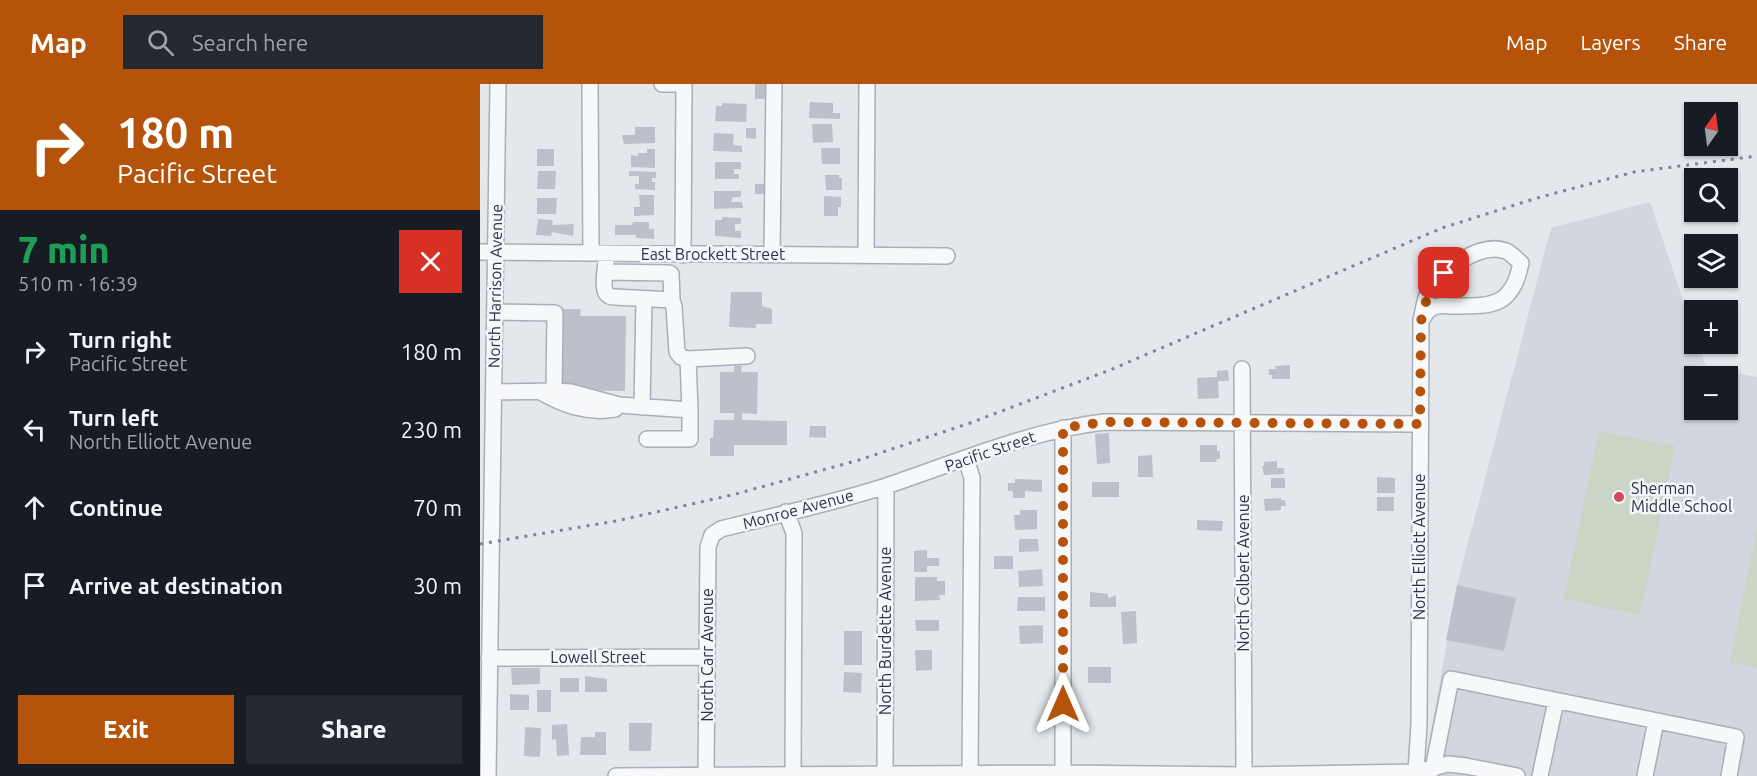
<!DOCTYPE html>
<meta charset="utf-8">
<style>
body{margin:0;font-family:Ubuntu,sans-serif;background:#242831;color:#f1f3f6;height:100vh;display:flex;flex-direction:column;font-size:22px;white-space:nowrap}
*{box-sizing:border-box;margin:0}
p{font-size:20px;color:#9ea1a6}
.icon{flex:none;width:33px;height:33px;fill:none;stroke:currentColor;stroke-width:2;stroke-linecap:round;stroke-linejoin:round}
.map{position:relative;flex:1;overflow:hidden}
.sheet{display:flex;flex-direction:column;background:#171b24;width:480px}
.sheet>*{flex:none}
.top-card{background:#b45309;color:#fff;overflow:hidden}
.needle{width:39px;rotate:14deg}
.controls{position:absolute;left:1204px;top:18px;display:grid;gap:12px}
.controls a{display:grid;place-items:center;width:54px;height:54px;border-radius:0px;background:#171b24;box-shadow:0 2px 4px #0004;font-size:30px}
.pin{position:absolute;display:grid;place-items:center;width:51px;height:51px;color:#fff;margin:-26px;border-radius:12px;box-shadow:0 3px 9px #0006}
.me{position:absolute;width:66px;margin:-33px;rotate:0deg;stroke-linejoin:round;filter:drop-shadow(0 0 4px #0008)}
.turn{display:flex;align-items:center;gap:21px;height:126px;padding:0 18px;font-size:27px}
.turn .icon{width:78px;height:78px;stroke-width:2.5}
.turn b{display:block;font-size:42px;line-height:51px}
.round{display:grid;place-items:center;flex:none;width:63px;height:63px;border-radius:0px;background:#242831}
.head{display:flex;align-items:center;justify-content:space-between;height:102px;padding:0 18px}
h1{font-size:36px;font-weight:800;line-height:45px;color:#1e9e55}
.button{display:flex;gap:12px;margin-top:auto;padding:12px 18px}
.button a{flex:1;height:69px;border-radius:0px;background:#b45309;color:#fff;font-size:24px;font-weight:800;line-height:69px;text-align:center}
.button a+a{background:#242831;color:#f1f3f6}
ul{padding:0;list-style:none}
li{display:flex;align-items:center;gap:18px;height:78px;padding:0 18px}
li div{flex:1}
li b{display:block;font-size:22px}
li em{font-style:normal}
header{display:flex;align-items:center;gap:36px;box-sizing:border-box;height:84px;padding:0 30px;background:#b45309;color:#fff}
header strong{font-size:28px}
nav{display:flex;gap:33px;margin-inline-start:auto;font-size:21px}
.search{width:420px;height:54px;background:#242831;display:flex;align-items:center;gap:15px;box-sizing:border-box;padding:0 21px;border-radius:0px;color:#9ea1a6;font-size:22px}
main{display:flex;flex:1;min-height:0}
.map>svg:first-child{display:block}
.built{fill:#d2d6de;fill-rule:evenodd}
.green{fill:#c9d6c5}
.building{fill:#bbc0ca}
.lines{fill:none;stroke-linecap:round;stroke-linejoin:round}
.minor-casing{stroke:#a9aeb7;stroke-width:18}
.minor{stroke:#f7f8fa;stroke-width:15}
.rail{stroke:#7d8696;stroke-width:3;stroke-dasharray:3 6;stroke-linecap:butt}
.route{stroke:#b45309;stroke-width:10;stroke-dasharray:0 18}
.poi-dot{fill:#d1495b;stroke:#f4f6f9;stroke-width:2}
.labels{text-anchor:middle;stroke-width:5;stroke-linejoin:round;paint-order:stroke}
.street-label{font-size:16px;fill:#2b3445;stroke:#f4f6f9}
.poi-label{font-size:16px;fill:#2b3445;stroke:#f4f6f9;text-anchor:start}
</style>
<header>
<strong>Map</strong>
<div class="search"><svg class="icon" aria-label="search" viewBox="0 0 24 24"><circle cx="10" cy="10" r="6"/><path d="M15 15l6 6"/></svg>Search here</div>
<nav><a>Map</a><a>Layers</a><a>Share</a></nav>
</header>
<main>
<section class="sheet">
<div class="top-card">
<div class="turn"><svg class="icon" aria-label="right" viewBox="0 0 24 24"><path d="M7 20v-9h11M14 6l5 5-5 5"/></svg><div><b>180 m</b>Pacific Street</div></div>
</div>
<div class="head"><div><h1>7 min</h1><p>510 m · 16:39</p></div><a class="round" style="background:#d93025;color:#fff"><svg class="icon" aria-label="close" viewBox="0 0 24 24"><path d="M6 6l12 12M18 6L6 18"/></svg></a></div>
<ul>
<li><svg class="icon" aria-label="right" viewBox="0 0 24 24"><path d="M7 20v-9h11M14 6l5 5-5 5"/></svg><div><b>Turn right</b><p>Pacific Street</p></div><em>180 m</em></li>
<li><svg class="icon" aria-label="left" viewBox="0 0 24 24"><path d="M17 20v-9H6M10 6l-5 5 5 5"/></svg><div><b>Turn left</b><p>North Elliott Avenue</p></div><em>230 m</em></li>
<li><svg class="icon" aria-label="ahead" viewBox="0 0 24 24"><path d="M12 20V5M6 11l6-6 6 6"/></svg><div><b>Continue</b></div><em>70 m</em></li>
<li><svg class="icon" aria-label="arrive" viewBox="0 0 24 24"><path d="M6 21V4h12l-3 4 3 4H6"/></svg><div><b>Arrive at destination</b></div><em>30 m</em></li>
</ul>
<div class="button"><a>Exit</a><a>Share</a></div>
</section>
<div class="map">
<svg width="1277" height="692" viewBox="0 0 1277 692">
<rect width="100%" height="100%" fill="#e4e7ec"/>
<path class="built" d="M1170 118 1215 251V260H1218L1226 283 1277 293V692H943L977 501 1071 144ZM1215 292H1248V326H1215Z"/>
<path class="green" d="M1119 347 1195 362 1160 531 1084 515Z
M1277 443V584L1250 578Z"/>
<path class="building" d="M275 0H289V15H275Z
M330 18 353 19V29H360V35L329 34Z
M242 19 267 20 266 38 235 37 236 22H242Z
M332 40H352L353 58 333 59Z
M155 43H175V59L144 60 142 51H155Z
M266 44H276V55L266 54Z
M234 49 254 50 253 61 262 62V68L233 67Z
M341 64H360V80H342Z
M57 65H74V82H57Z
M167 65H175V84L151 83V71L158 72V69H167Z
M235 78H261V85H254V90H259V95H235Z
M58 87H76L75 105H57Z
M149 87 176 88V94H172V98H175V106L155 105V100H159V92H149Z
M345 91H359V94H362V106H346Z
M275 100H285V110H275Z
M234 107H261V113H253L251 118H262L263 124 234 125Z
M159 111H174V131L154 132V123H160Z
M344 112 361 113V123H358V132H344Z
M57 114H77L76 130H57Z
M242 133 261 134V140H255V147H261V154L235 152V136H242Z
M58 135 73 136 72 141 94 140 93 152 72 148 71 152 56 151Z
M153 138H169V145H174V155L156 154V151H135V141H152Z
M251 208H282V222L292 225V240H276V244L249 243Z
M83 225H101L100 232H146L145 307 82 306 83 274H78V262H83Z
M810 281V295H792V291H789V285H796L795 282Z
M254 282H262L261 288H278L277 330 262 329V336L307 337V361H254V372H230V354H233L234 336H254V329H240V288H254Z
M748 286 749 297H738L739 314 718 315 717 294 737 293V287Z
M330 342H346V354L329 353Z
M629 349 630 379 617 380 615 350Z
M720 361H737V367H740V375H736L737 378H720Z
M672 371 673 393H658V372Z
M797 377V384H804V390L784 391 782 382H784V378Z
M897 393 915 394V409H897Z
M791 394H805V404H791Z
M535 395 562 396V408L545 407V414H533V407H528V399H535Z
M612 398H639V413H612Z
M897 413H914V427H897Z
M801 414V416H805L806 422H801V426L785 427 784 415Z
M540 426H557V445L535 446 534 431H540Z
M717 436 743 437 742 447 717 446Z
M539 455H558L559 467 539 468Z
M447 466V474H459V482H447V488H434V467Z
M514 472H533V485H514Z
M562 485 563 502 539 503 538 487Z
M435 493H457V497H465V511H459L460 516 435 517Z
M977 501 1036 514 1024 567 966 556Z
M610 508 628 510V514L636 511V523H610Z
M538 513H565V527H537Z
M656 527 657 559 643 560 641 528Z
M435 536H459V547H436Z
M563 541V559L540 560 539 542Z
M364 547H382V581H364Z
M435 566H452V586L436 587Z
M608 583H631V599H608Z
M31 584H60V600L32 601Z
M364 588 382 589 381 609 363 608Z
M105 592 127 595V608H105Z
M80 594H99V608H80Z
M57 606H71V628H57Z
M30 610 49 611V626H30Z
M149 639H172L171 667H149Z
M87 640 89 671 77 672 76 655 72 656V641Z
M45 643 61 644 60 673 44 672Z
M115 648H126V671H100L101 653H115Z"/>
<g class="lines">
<g class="minor-casing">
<path id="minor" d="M110 0 111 169
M182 0H204
M0 168 467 172
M127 170C126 178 122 203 126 209 128 212 132 213 135 213L192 216 194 223 197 268 201 273 208 275 267 272
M203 171 204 0
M292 171 294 0
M386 171 387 0
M125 188 189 189 191 190 192 216
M15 228 75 229 74 307
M762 285 764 692
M59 307C83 321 107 330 135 325
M14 308 74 307 91 308 139 321 210 326 208 275
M162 323 164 215
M583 344V692
M167 355H210V326
M486 375 492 394 490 692
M306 428 314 449 313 692
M9 574 226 573
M953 685 971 595 1256 653 1249 692
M936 688 939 640 941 237C943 228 944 217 948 209 960 187 1000 157 1026 167 1031 169 1036 175 1041 179 1032 224 1011 222 972 222 964 221 955 221 949 226 946 228 943 234 941 237
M8 692 18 0
M136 692 583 689 764 691 936 688 968 680 986 682 1037 692
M226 692 228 463 232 451 241 445C296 431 355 419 409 401 480 377 549 347 624 338L940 340
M405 692 406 402
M1060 692 1076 617
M1165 692 1176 637"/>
</g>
<use href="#minor" class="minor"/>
<path class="rail" d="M0 460 136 437 252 411 379 376 490 339 630 286 962 144 1057 114 1154 88 1277 72"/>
</g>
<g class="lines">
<path class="route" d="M583 620V344L624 338 940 340 941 237 948 210 964 189"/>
</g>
<circle class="poi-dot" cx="1139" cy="413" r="6"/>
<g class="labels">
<g class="street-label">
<text x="233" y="176">East Brockett Street</text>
<text transform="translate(15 202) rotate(-89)" y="6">North Harrison Avenue</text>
<text transform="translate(510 367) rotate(-19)" y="6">Pacific Street</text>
<text transform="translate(318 425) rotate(-15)" y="6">Monroe Avenue</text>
<text transform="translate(939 463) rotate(-90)" y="6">North Elliott Avenue</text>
<text transform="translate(763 489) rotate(-90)" y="6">North Colbert Avenue</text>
<text transform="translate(405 547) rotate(-90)" y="6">North Burdette Avenue</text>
<text transform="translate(227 571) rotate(-90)" y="6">North Carr Avenue</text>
<text x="118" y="579">Lowell Street</text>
</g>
<g class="poi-label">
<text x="1151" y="410">Sherman<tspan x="1151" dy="18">Middle School</tspan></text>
</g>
</g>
</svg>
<div class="controls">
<a><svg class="needle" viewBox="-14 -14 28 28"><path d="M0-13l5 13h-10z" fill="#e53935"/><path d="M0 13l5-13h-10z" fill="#9ea1a6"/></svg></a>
<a><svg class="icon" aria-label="search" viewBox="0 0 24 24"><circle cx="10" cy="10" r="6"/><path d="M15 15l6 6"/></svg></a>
<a><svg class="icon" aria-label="layers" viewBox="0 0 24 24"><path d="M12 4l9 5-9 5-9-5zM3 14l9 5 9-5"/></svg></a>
<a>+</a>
<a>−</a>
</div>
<div class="pin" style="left:964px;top:189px;background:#d93025"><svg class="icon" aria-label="arrive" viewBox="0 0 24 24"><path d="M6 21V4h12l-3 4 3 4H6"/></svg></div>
<svg class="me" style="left:583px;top:620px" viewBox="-20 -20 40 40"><path d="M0-17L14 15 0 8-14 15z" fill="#b45309" stroke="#fff" stroke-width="4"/></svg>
</div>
</main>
